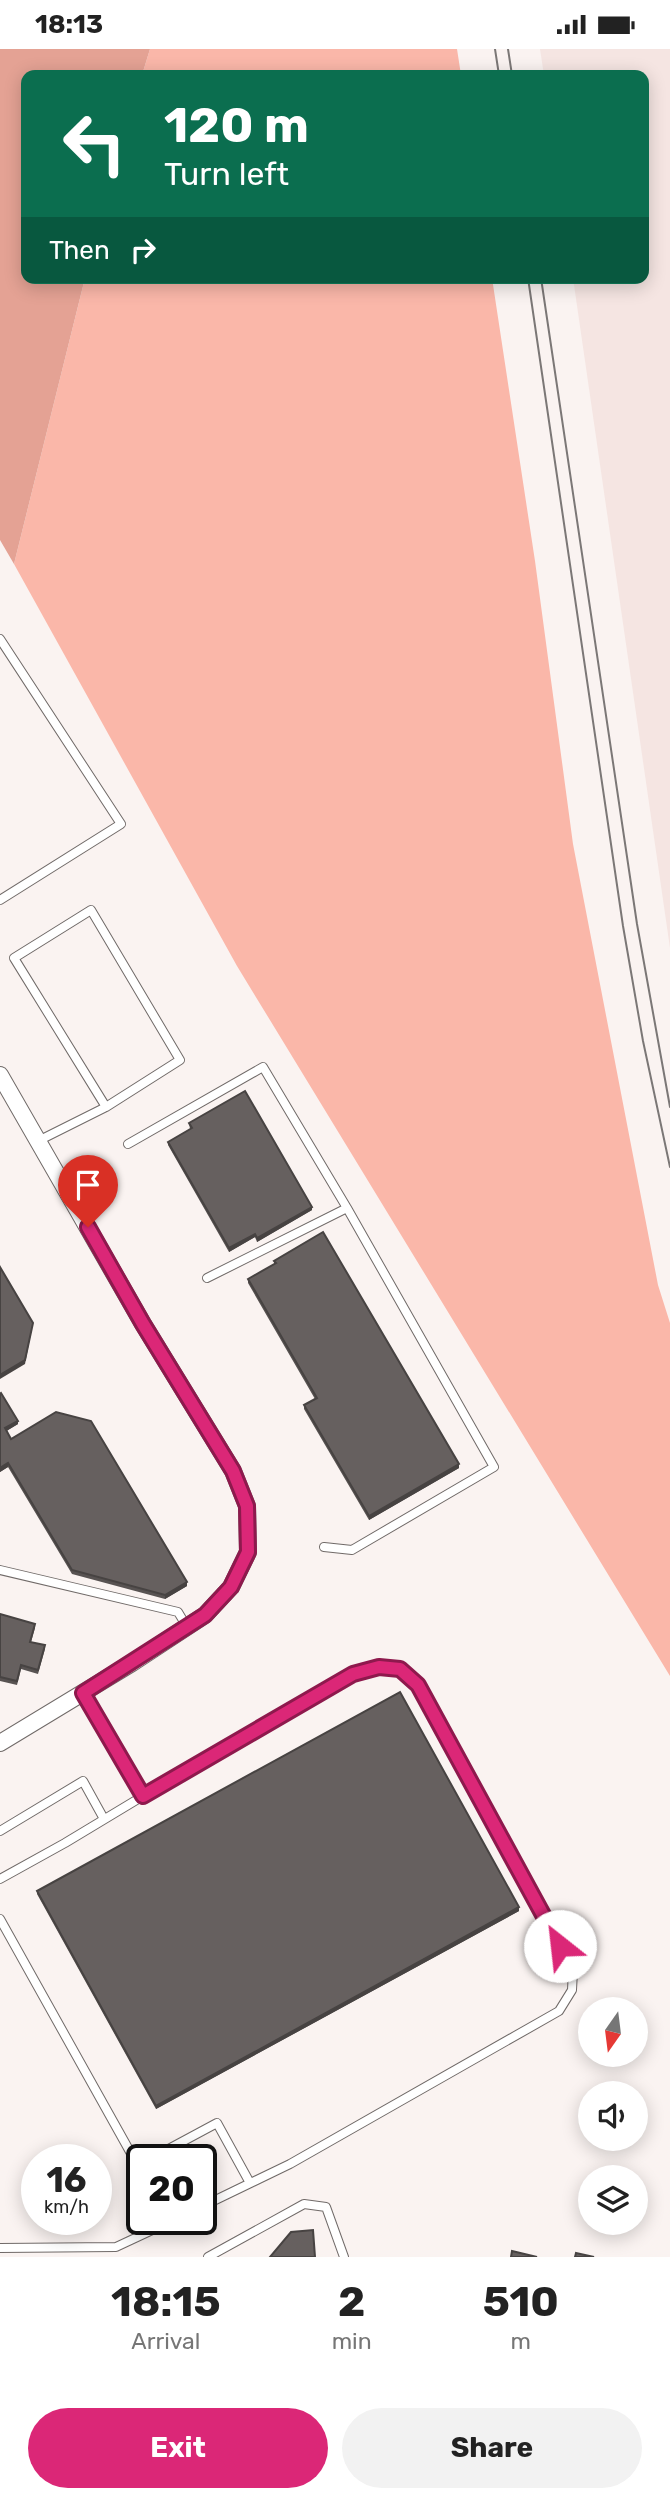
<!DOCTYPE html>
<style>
body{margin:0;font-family:Rubik,sans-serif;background:#f2f2f2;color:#222;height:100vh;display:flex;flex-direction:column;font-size:26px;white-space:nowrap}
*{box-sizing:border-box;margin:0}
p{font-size:23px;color:#767676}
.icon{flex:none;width:38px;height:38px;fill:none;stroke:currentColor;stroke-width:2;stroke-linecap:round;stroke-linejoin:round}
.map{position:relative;height:2208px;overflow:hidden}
.sheet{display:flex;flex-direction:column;background:#fff;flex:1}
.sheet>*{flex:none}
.hud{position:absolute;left:21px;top:21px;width:628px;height:214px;border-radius:14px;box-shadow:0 4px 18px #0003;background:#0b6e4f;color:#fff;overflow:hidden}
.needle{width:46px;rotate:194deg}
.buttons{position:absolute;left:578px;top:1948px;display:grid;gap:14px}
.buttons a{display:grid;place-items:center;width:70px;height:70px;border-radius:50%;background:#fff;box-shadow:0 4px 18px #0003;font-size:35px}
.speed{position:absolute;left:21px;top:2095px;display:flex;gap:14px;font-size:35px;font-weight:700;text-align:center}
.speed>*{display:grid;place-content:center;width:91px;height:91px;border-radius:50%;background:#fff;box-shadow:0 4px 18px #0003;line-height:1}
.speed small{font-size:18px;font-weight:400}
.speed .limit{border:4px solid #111;border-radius:10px;background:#fff;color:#111}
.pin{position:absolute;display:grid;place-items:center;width:60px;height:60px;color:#fff;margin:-72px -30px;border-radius:50% 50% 50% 0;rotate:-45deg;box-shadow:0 0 7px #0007}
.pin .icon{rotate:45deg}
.me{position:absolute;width:77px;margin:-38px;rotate:331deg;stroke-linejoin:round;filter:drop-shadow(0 0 5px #0008)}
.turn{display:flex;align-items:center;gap:24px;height:147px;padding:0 28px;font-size:32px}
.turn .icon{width:91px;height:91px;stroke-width:2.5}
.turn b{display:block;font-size:49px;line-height:60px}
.then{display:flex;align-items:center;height:66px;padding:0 28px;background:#0003;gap:14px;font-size:26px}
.eta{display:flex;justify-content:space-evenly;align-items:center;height:119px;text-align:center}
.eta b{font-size:42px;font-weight:700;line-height:49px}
.cta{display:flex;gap:14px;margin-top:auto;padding:14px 28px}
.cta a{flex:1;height:80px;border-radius:42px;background:#db2777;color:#fff;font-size:28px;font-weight:700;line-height:80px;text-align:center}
.cta a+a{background:#f2f2f2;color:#222}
.status{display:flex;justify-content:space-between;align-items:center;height:49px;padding:0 35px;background:#fff;direction:ltr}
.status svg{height:19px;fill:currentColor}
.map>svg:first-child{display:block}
.built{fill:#f5e5e2}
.green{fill:#fab7a9}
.forest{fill:#e4a294}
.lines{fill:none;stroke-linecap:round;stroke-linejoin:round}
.service-casing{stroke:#706a68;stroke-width:10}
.minor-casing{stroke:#706a68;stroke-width:18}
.service{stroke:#fff;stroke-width:8}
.minor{stroke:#fff;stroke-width:16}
.tram{stroke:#7b7776;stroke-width:2}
.wall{fill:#585352}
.shaded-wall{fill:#474342}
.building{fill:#66605f;stroke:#474342;stroke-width:2}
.route-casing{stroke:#8e194d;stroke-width:18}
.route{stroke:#db2777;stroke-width:12}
</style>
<div class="status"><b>18:13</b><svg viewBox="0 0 49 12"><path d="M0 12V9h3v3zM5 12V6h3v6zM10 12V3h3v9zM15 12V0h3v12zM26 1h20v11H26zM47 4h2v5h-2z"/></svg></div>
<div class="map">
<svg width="670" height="2208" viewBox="0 0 670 2208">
<rect width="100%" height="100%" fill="#faf3f1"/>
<path class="built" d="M540 0H670V899L573 229H644V26H544Z"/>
<path class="green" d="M150 0H457L461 26H142Z
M85 229H492L535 512 573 795 658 1236 670 1274V1627L237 917 14 515Z"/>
<path class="forest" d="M0 0H150L142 26H26V229H85L14 515 0 491Z"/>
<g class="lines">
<g class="service-casing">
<path id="service" d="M0 590 121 775 0 851
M38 1092 106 1058 180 1011 91 861 14 909 106 1058
M128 1095 263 1018 347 1159
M207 1229 347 1159 494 1418 352 1501 324 1498
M0 1521 178 1563 187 1578
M83 1644 143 1747 353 1625 379 1618 400 1620 418 1636 573 1921 572 1941 559 1962 290 2115 201 2158
M0 1782 83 1732 104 1770
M0 1830 65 1794 143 1747
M0 1870 138 2117 142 2115
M150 2110 217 2074 250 2134
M0 2199 116 2198 176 2170
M208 2208 304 2155 326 2158 344 2208"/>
</g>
<g class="minor-casing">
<path id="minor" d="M0 1026 143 1275 233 1422 247 1457 248 1503 231 1538 205 1566 132 1614 0 1694"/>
</g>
<use href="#service" class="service"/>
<use href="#minor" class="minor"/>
<path class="tram" d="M495 0 499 26
M508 0 512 26
M528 229 623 877 643 992 670 1118
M541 229 637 875 670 1058"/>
</g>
<path class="wall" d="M189 1074 312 1161 257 1193 255 1188 229 1203 168 1096V1093L190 1080Z
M274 1212 459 1419 369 1471 304 1360V1356L315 1350 248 1234V1230L274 1215Z
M0 1345 18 1375 6 1382 11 1390 187 1537 165 1550 72 1525 8 1418 0 1423Z
M0 1565 35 1579 31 1593 45 1600 38 1625 21 1620 17 1636 0 1632Z
M37 1842 519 1862 156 2060 37 1845Z"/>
<path class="shaded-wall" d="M312 1158V1161L257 1193V1189Z
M255 1185V1188L229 1203V1199Z
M33 1274 25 1315 0 1330V1326Z
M18 1372V1375L5 1383V1379Z
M8 1414V1418L0 1423V1419Z
M459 1415V1419L369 1471V1467Z
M187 1533V1537L165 1550V1546Z
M519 1858V1862L156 2060V2057Z"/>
<path class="building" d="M245 1042 312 1158 257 1189 255 1185 229 1199 168 1093 192 1079 189 1074Z
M323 1183 459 1415 369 1467 304 1356 317 1349 248 1230 276 1214 274 1212Z
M0 1218 33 1274 25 1311 0 1326Z
M1 1344 18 1372 5 1379 11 1390 56 1363 91 1372 187 1533 165 1546 72 1521 8 1414 0 1419V1345Z
M0 1565 35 1575 30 1593 45 1596 38 1621 21 1616 17 1632 0 1628Z
M400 1643 519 1858 156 2057 37 1842Z
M313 2181 315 2208H270L291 2183Z
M512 2202 537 2208H511Z
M576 2204 594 2208H575Z"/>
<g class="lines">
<g class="route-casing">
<path id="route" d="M88 1178 143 1275 233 1422 247 1457 248 1503 231 1538 205 1566 83 1644 143 1747 353 1625 379 1618 400 1620 418 1636 560 1897"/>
</g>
<use href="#route" class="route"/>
</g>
</svg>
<div class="buttons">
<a><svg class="needle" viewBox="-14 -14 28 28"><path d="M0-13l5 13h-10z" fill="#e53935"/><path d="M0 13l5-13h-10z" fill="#767676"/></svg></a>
<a><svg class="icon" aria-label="sound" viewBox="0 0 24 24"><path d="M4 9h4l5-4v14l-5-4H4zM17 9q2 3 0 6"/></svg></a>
<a><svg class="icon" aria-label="layers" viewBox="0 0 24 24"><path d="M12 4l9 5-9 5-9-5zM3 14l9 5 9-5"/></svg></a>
</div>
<div class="speed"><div>16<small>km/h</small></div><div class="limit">20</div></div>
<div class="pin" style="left:88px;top:1178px;background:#d93025"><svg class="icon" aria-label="arrive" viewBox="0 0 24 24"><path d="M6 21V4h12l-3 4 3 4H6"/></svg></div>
<svg class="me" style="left:560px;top:1897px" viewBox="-20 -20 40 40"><circle r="19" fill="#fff"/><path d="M0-13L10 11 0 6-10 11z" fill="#db2777"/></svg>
<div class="hud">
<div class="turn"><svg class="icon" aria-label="left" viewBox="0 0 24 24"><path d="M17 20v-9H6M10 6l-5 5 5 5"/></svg><div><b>120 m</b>Turn left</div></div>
<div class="then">Then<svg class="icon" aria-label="right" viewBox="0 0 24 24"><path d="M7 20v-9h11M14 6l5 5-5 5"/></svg></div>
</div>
</div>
<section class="sheet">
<div class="eta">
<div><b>18:15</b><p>Arrival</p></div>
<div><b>2</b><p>min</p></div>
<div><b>510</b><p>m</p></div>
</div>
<div class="cta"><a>Exit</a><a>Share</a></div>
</section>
